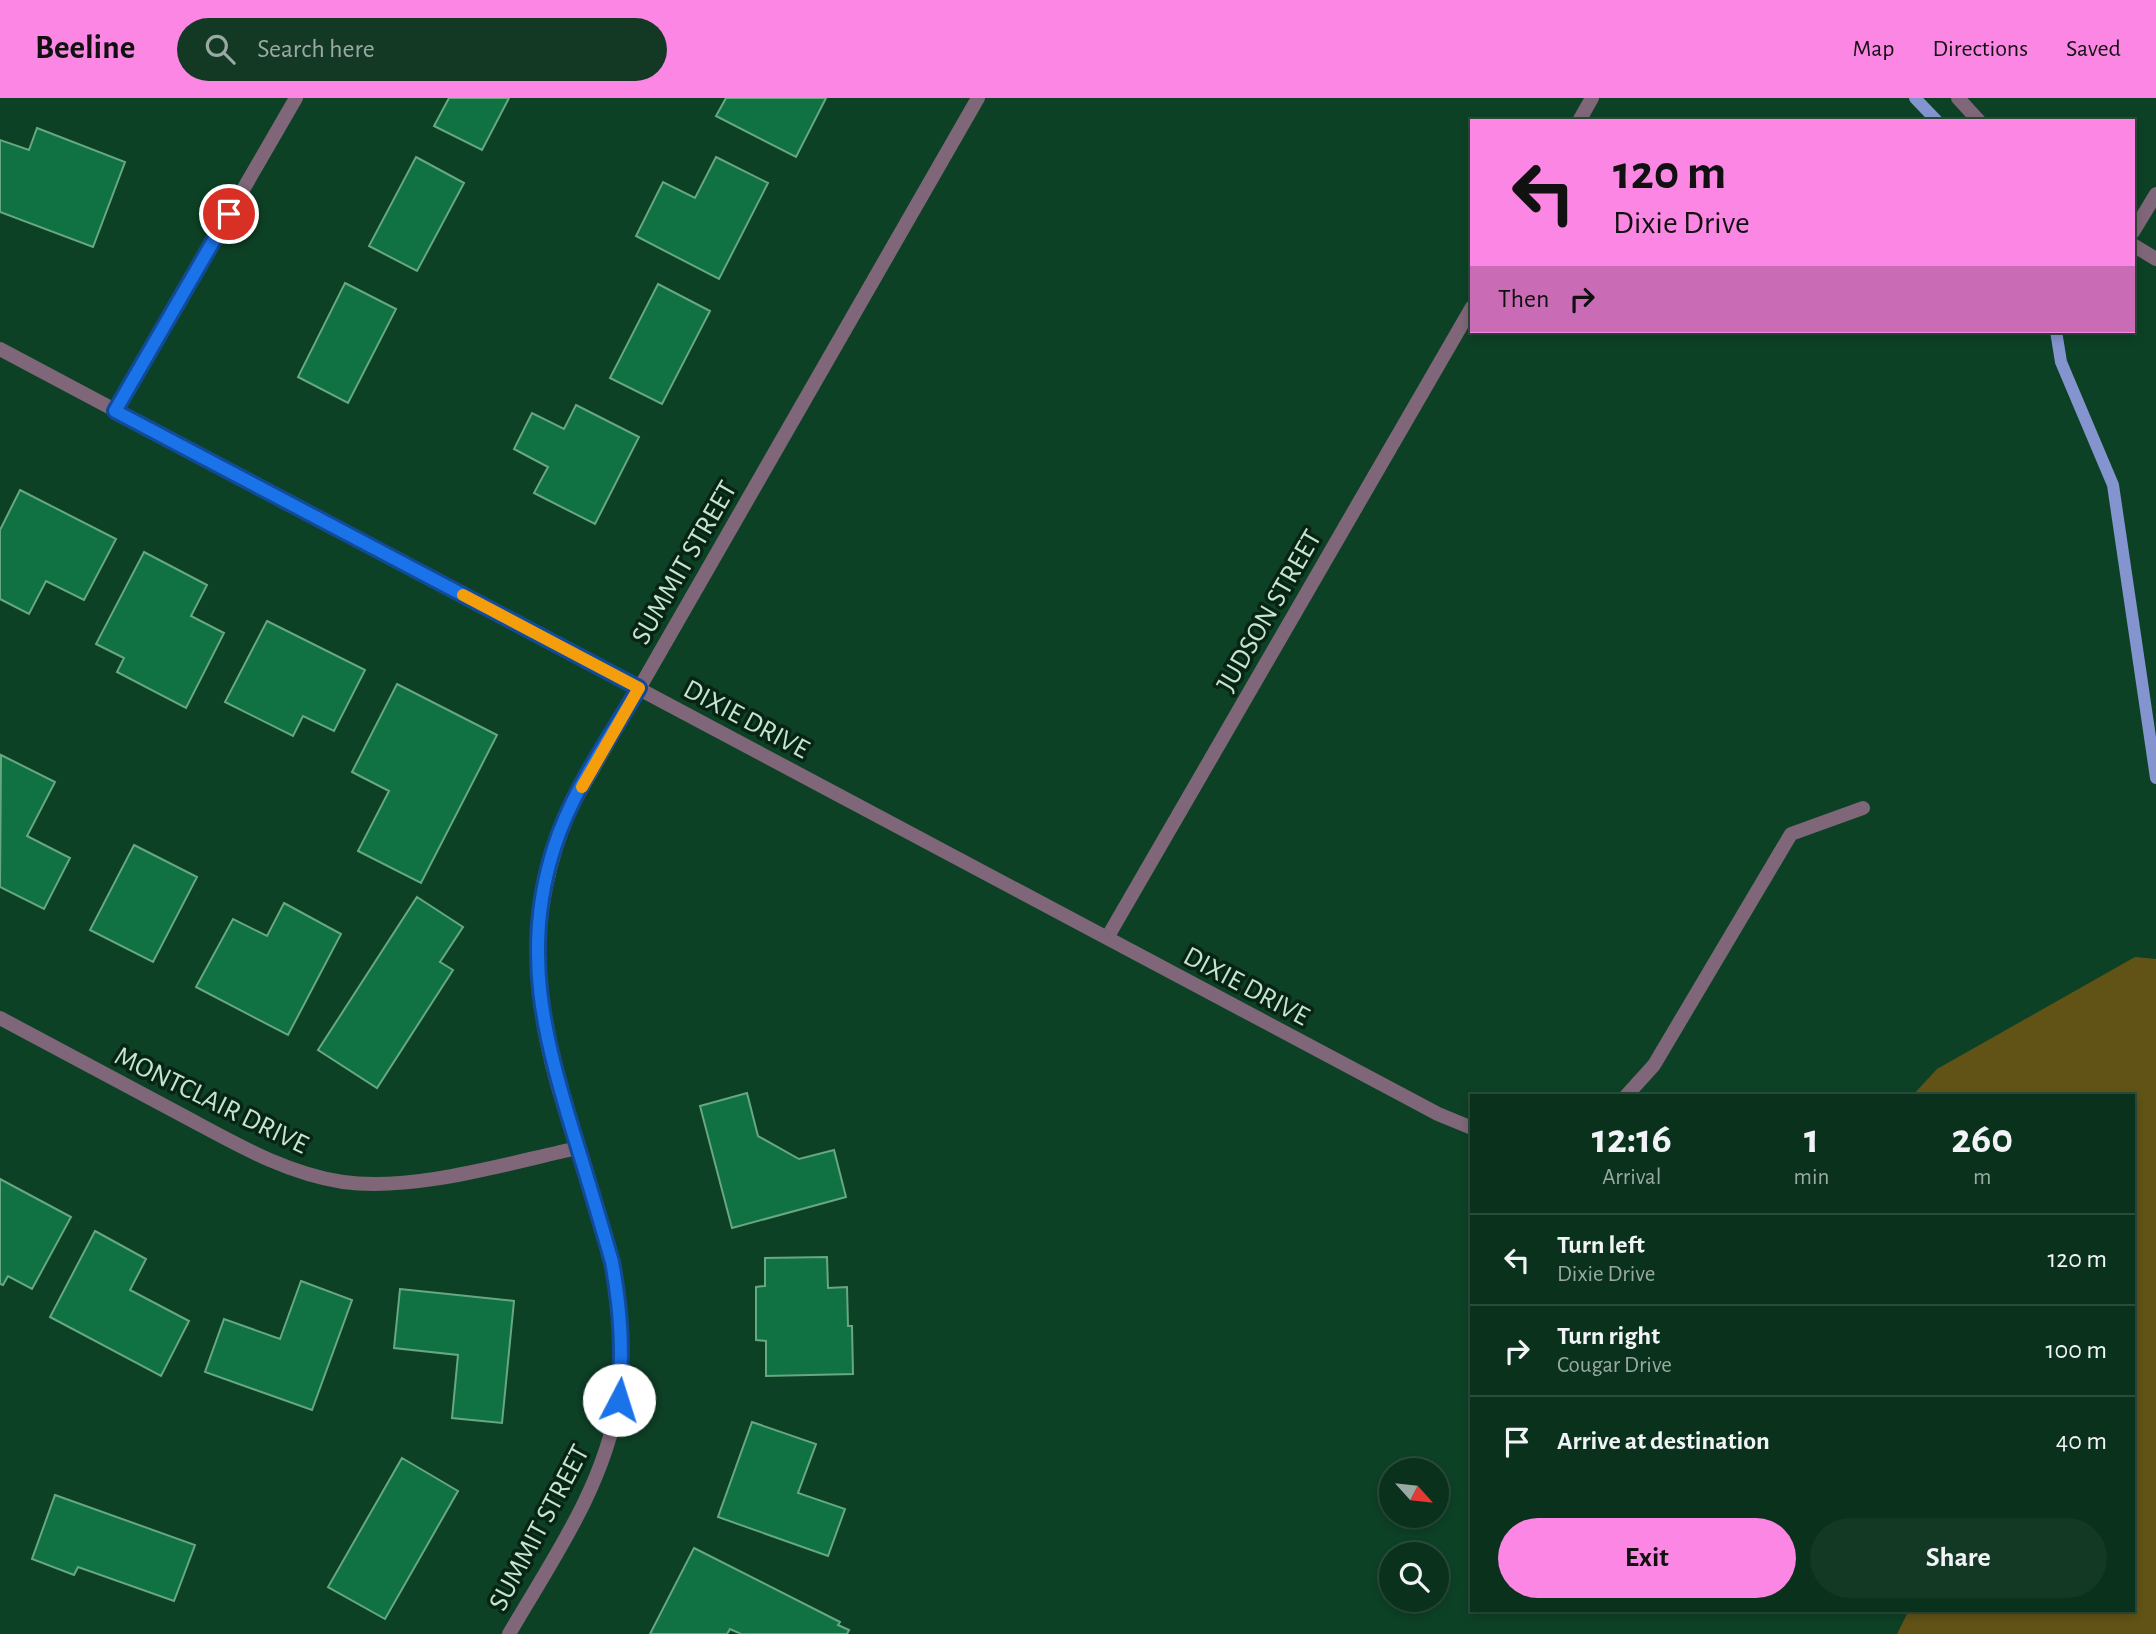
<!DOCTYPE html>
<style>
body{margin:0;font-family:"Alegreya Sans",sans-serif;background:#133925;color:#f1f3f6;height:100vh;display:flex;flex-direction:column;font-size:26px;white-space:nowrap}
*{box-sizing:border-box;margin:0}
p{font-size:23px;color:#99a9a3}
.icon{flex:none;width:38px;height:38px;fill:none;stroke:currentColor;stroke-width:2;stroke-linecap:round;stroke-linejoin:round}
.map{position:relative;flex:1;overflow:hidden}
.drawer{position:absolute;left:1470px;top:996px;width:665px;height:518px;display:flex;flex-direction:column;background:#0a311c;border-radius:0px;box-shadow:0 4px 10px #0003,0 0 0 2px #2a4c3b}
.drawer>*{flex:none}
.hud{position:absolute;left:1470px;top:21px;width:665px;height:214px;border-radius:0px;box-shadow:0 4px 10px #0003,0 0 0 2px #2a4c3b;background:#fc86e3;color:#111;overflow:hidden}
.needle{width:46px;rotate:117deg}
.tools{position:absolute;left:1379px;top:1360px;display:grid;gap:14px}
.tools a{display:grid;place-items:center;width:70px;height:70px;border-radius:50%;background:#0a311c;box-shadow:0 4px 10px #0003,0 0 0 2px #2a4c3b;font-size:35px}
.pin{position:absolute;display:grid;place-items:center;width:60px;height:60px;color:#fff;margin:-30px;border:4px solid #fff;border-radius:50%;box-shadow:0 2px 7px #0007}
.me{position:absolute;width:77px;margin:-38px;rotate:5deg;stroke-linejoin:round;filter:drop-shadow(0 0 5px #0008)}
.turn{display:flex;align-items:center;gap:24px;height:147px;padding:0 28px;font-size:32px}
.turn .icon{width:91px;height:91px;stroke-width:2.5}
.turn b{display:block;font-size:49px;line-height:60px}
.then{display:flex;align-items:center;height:66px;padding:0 28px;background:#0003;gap:14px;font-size:26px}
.eta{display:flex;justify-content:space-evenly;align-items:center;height:119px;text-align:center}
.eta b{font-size:42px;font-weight:700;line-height:49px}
.cta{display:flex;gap:14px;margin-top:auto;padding:14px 28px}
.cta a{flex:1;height:80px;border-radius:42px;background:#fc86e3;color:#111;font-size:28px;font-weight:700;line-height:80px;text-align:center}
.cta a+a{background:#133925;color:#f1f3f6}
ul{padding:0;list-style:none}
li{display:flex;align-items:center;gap:21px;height:91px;padding:0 28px;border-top:2px solid #2a4c3b}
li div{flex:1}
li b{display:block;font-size:26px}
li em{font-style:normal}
header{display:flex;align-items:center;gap:42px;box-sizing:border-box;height:98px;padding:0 35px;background:#fc86e3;color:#111}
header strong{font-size:33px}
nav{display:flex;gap:38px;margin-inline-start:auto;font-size:24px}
.search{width:490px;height:63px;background:#133925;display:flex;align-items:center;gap:18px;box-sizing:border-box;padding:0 24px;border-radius:38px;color:#99a9a3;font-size:26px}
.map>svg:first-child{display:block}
.green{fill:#615316}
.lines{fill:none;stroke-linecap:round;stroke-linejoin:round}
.stream{stroke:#8394cf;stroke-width:12}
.building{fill:#107143;stroke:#68a880;stroke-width:2}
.minor{stroke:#7f6678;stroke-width:14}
.route-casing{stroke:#114b97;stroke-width:18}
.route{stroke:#1a73e8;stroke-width:12}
.slow{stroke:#f59e0b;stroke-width:12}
.labels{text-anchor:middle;stroke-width:7;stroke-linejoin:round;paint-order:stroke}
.street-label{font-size:28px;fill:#c5e5d0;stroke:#082414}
</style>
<header>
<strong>Beeline</strong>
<div class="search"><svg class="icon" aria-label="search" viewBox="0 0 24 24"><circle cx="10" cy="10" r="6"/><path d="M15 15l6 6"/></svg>Search here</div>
<nav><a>Map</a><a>Directions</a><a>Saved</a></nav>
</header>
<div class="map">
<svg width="2156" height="1536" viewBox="0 0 2156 1536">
<rect width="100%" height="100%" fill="#0d4126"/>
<path class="green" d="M2135 859 2156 861V1536H1897L1909 1512H2133V998L1913 997 1937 971Z"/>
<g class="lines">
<path class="stream" d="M1915 0 1937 23
M2056 233 2061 264 2113 387 2156 680"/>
</g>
<path class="building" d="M449 0H509L482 52 434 28Z
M726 0H826L796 59 716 18Z
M37 30 125 64 93 149 0 114V42L29 52Z
M416 59 464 85 417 173 369 148Z
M716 59 768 85 719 181 636 138 663 84 695 100Z
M345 185 396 211 348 305 298 279Z
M658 186 710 213 662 306 610 280Z
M576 307 639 339 595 426 534 395 548 369 514 351 532 315 564 331Z
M20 392 116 441 84 502 46 483 29 516 0 501V432Z
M144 454 207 487 191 518 224 535 186 610 117 574 124 560 96 546Z
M267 523 365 572 334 633 303 618 293 638 225 604Z
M397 586 497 637 421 785 358 753 389 693 352 674Z
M1 657 55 684 27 738 70 760 44 811 0 789Z
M134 747 197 779 153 864 90 832Z
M417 799 463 829 440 864 453 872 377 990 318 952Z
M284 805 341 836 288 937 196 889 233 821 267 838Z
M747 995 758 1038 799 1061 834 1052 846 1099 732 1130 700 1008Z
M0 1081 71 1119 32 1191 8 1178 3 1187 0 1186Z
M95 1133 146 1161 130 1192 189 1223 161 1278 50 1219Z
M827 1159 828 1190 847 1189 848 1228H852L853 1276 766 1278V1243L756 1242V1189L765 1188V1160Z
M301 1183 352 1202 312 1312 205 1274 224 1221 280 1241Z
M400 1191 514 1203 502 1325 452 1320 458 1257 394 1250Z
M752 1324 816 1346 798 1395 845 1411 828 1458 718 1419Z
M402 1360 458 1393 385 1521 328 1489Z
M55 1397 195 1447 174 1503 78 1469 74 1477 32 1461Z
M694 1450 840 1524 838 1527 849 1532 847 1536H741L730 1531 727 1536H650Z"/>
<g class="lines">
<path class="minor" d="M1958 0 1979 23
M1579 23 1592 0
M2133 134 2156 96
M2133 147 2156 161
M0 251 1438 1016 1472 1030
M115 313 296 0
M1107 840 1472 209
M0 920C59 952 119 983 178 1015 231 1043 283 1075 343 1084 414 1094 508 1065 578 1050
M1626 998 1654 967 1791 736 1863 710
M509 1536C552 1462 604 1389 618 1303 641 1168 561 1047 542 917 531 845 543 777 570 711L978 0"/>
</g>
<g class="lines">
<g class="route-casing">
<path id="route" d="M229 116 115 313 639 590C609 641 572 693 554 750 521 853 544 938 574 1037 587 1079 600 1122 612 1164 621 1213 623 1253 619 1302"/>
</g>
<use href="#route" class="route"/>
<path class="slow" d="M463 497 639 590 582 689"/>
</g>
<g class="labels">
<g class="street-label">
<text transform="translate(683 464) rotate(-60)" y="10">SUMMIT STREET</text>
<text transform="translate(1268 512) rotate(-60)" y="10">JUDSON STREET</text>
<text transform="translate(747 620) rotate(28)" y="10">DIXIE DRIVE</text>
<text transform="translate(1247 887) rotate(28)" y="10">DIXIE DRIVE</text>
<text transform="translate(212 1001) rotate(26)" y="10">MONTCLAIR DRIVE</text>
<text transform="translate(538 1429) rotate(-62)" y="10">SUMMIT STREET</text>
</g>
</g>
</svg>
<div class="tools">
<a><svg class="needle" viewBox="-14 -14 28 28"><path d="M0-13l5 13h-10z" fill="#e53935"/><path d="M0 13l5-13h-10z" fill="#99a9a3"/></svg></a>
<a><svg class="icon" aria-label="search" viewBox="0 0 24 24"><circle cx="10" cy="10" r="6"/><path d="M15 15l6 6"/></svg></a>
</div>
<div class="pin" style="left:229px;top:116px;background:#d93025"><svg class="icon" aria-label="arrive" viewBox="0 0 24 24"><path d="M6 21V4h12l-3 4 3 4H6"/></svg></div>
<svg class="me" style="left:619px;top:1302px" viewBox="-20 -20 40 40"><circle r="19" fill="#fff"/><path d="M0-13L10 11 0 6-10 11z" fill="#1a73e8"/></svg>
<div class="hud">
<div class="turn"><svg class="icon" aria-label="left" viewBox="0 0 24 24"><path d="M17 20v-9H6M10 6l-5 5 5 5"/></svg><div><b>120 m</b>Dixie Drive</div></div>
<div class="then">Then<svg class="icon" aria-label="right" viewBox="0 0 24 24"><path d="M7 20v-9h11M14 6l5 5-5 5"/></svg></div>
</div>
<section class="drawer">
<div class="eta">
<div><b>12:16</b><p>Arrival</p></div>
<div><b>1</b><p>min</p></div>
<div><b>260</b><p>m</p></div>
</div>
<ul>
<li><svg class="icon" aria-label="left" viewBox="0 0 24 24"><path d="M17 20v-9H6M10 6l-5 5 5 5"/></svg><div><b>Turn left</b><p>Dixie Drive</p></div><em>120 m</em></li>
<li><svg class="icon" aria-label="right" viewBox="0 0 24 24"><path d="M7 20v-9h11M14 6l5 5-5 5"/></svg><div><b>Turn right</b><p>Cougar Drive</p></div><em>100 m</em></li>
<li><svg class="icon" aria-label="arrive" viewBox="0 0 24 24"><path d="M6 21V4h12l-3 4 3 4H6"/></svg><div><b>Arrive at destination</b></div><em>40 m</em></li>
</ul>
<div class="cta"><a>Exit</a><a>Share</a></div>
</section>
</div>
